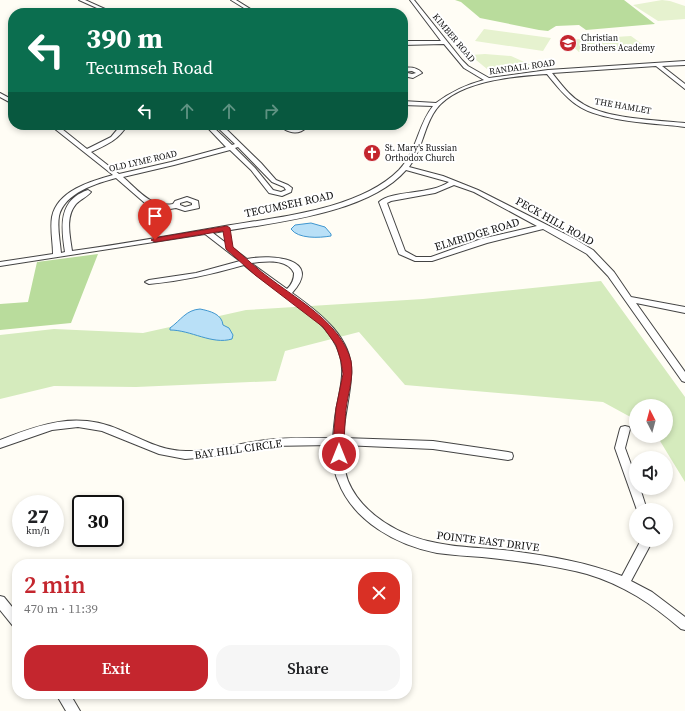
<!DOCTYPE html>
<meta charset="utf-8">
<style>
body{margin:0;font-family:"Source Serif 4",serif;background:#f6f6f6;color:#202124;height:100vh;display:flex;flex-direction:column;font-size:15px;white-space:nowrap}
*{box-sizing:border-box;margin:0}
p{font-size:13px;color:#757577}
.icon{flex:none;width:22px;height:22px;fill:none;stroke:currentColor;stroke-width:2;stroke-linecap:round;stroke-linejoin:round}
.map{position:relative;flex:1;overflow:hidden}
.sheet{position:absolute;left:12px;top:559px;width:400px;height:140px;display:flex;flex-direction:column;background:#fff;border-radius:16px;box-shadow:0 2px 6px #0003}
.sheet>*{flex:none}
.banner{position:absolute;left:8px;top:8px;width:400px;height:122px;border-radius:16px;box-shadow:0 2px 6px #0003;background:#0b6e4f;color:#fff;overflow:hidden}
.needle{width:26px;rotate:354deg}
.buttons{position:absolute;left:629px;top:399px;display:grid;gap:8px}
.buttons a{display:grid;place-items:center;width:44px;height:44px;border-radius:50%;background:#fff;box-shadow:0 2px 6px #0003;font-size:20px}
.speed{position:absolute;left:12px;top:495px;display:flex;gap:8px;font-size:20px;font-weight:700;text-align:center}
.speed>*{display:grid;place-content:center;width:52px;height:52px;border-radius:50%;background:#fff;box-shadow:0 2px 6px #0003;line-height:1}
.speed small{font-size:10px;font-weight:400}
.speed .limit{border:2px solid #111;border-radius:6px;background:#fff;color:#111}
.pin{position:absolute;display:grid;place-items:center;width:34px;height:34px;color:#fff;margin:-41px -17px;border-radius:50% 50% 50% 0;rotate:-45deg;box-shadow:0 0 4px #0007}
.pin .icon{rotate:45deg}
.me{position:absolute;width:44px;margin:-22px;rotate:0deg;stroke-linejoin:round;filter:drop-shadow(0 0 3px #0008)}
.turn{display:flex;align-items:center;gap:14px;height:84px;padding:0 12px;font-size:18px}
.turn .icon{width:52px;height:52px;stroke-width:2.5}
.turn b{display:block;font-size:28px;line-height:34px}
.lanes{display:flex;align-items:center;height:38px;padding:0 12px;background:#0003;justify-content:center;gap:20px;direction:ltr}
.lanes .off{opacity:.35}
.round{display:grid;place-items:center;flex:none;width:42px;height:42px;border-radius:16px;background:#f6f6f6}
.head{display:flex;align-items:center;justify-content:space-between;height:68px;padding:0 12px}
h1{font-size:24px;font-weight:600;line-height:30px;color:#c4262e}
.button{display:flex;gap:8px;margin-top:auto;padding:8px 12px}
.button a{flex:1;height:46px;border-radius:16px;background:#c4262e;color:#fff;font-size:16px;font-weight:600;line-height:46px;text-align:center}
.button a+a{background:#f6f6f6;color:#202124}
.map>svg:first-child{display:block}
.green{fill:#d5ebbd}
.forest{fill:#b9dc9c}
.pitch{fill:#e6f2cf}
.water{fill:#b9e0f7;stroke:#3f96cf}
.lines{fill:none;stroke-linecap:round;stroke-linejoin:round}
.minor-casing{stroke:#444;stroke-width:2}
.minor{fill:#fff;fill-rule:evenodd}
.route{fill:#c4262e;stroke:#7f191e}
.labels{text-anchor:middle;stroke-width:4;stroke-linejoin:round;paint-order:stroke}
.far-street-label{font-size:9px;fill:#111;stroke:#fff}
.far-poi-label{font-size:9px;fill:#111;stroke:#fff;text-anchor:start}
.street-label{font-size:11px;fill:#111;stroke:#fff}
</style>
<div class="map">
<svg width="685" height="711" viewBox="0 0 685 711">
<rect width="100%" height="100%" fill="#fffdf5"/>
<path class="green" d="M601 281 685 397V482L657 436H666V406H636V420L603 402 405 385 359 332 285 351 276 381 136 387 54 386 0 399V335L54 329 143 333 246 310 423 299Z"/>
<path class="forest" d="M455 0H624L655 24 586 30 579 25 556 26 548 31 539 30 480 18 461 2Z
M98 254 71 323 0 330V304L28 302 37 262Z"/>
<path class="pitch" d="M662 0 670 1 685 6V19L658 21 633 5Z
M484 29 551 38 543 51 475 41Z
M631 36 646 47 579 52 566 40Z
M485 54 511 56 531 65 495 70 487 69 470 55Z"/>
<path class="water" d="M311 223 325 227 331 234V236C319 238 298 239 291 229L295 225Z
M200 309C210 311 222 314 223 325L229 328 233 335 232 339C212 345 191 330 170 330V328C181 320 186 310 200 309Z"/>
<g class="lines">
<g class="minor-casing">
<path id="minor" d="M79 0H85L114 13H108Z
M231 0H236L257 13H252Z
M410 0H414L462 60 468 66 489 78 548 70 685 61V65L662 66 685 84V89L656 66 552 73C561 84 570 97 583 104 608 119 656 120 685 123V127C655 123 601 122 577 105 565 97 556 85 547 74 514 76 452 81 433 114 423 131 422 150 409 167L443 176 478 190 573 238 593 250 614 272 631 297 685 307V313L636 303 685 372V382L682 381 608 276 587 254 543 229 487 243 432 261H415L399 254 379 202C392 190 430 195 449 182L406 170C367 215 269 223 213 233L247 259C271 254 324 258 292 293 320 313 355 339 351 377 350 397 344 417 343 438L433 441 508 452 512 453 513 456 512 459 508 460 433 449 343 445C343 457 344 470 348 481 362 515 402 537 437 543 461 548 487 548 512 551 549 556 587 562 622 576L641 540H653L631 581 652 592 685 617V630L681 629C652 604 624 585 587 574 553 565 517 561 482 557 467 556 452 555 437 553 396 545 353 521 338 481 333 470 333 457 333 445L269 446 209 457 185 459 159 454 102 431 78 427 52 430 0 448V440C41 424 77 411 120 430 142 439 161 451 186 451 213 452 239 443 266 440 288 437 311 438 333 438 334 426 335 413 338 401 340 390 343 379 342 368 340 320 275 293 244 265 213 274 182 281 149 284L145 282 149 280 196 273 240 261 205 234 0 266V262L53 254C53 242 50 229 52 217 57 191 91 181 113 175L50 125H57L87 149 111 137 121 125H127C119 140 106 145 91 152L119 174 171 162 226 147 205 125H211L232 145 235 144 215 125H222L261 163 276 180 288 185 292 188 291 192 282 196 269 193 251 170 230 150 174 165 123 177C138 190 151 208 173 204L175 201 187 197 198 201 199 208 185 211 176 208 164 210 146 204 116 178C97 183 64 193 59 216 57 228 60 241 61 253L65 252C61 227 58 200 88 190L91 192C87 197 81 199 76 204 65 217 70 236 72 251 123 244 174 235 225 226 278 217 359 210 399 170 418 150 417 126 433 106L403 105V101L436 103C451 92 465 85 484 80L464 68 444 44 403 45V41H441ZM238 147 272 182 284 187 286 190 281 192 273 190 255 168 235 148ZM454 185 474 192 537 226 481 239 431 257H416L405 251 387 203 391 201 435 193ZM187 201 192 203V205L185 207 180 205V203ZM259 262C271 261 288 260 294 273 294 280 292 284 287 289L251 263Z
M403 68C410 67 417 67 422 73L413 78 403 76V72L412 74 416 73 412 71 403 72Z
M0 93 13 100V104L0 97Z
M284 125H290L289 127C293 130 297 129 301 127L300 125H306L307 127C300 134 292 134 284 129Z
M625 426 629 427 630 429 625 448 636 478V488H640L647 510H637L615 448 620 429 621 427Z
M0 596 4 597 17 613V627L13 626 0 610Z
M56 694H70L80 711H66Z"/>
</g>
<use href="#minor" class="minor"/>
</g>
<path class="route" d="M227 226 230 228 233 247C246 258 258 270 272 280 300 301 342 325 351 361 354 377 348 393 346 409 345 417 344 454 342 457H335L333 442 336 408 343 374 341 361 336 345 323 327 255 275 226 249 223 231 155 242 151 240 155 238Z"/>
<defs>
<g id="school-disc" transform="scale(0.9)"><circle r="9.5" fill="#c4262e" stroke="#fff"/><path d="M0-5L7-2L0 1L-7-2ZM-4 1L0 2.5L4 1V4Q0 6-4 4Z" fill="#fff"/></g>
<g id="church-disc" transform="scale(0.9)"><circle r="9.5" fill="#c4262e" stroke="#fff"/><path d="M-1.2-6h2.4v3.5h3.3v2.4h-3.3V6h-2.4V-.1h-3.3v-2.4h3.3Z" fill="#fff"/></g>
</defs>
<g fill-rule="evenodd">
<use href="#school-disc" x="568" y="43"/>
<use href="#church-disc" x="372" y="153"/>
</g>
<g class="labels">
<g class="far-street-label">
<text transform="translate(454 38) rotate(50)" y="3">KIMBER ROAD</text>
<text transform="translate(522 67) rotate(-8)" y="3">RANDALL ROAD</text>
<text transform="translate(623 106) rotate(10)" y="3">THE HAMLET</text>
<text transform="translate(143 161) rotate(-13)" y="3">OLD LYME ROAD</text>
</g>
<g class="far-poi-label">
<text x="581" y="41">Christian<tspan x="581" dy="10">Brothers Academy</tspan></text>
<text x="385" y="151">St. Mary's Russian<tspan x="385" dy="10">Orthodox Church</tspan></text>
</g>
<g class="street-label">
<text transform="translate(289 204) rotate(-12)" y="4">TECUMSEH ROAD</text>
<text transform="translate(555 221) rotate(29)" y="4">PECK HILL ROAD</text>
<text transform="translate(477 234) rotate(-17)" y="4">ELMRIDGE ROAD</text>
<text transform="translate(238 449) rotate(-8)" y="4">BAY HILL CIRCLE</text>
<text transform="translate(488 541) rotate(7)" y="4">POINTE EAST DRIVE</text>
</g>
</g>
</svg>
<div class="buttons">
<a><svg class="needle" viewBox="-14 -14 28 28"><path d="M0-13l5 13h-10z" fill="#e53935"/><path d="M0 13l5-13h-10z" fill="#757577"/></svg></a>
<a><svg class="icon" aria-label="sound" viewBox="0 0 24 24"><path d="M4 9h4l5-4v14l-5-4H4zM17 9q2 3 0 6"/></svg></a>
<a><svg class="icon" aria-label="search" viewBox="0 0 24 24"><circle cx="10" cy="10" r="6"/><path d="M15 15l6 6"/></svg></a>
</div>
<div class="speed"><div>27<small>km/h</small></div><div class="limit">30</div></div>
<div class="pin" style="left:155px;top:240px;background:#d93025"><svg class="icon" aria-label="arrive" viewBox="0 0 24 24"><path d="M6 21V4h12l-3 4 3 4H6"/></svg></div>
<svg class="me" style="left:339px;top:454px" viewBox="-20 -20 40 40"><circle r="17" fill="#c4262e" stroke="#fff" stroke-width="3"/><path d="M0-11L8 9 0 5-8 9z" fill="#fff"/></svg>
<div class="banner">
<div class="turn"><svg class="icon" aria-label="left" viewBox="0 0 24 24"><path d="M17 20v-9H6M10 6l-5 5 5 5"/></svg><div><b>390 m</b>Tecumseh Road</div></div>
<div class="lanes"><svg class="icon" aria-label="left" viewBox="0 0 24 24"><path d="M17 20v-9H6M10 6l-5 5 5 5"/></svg><svg class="icon off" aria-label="ahead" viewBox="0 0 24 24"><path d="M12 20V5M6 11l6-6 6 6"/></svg><svg class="icon off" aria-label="ahead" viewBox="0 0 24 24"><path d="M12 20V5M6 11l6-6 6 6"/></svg><svg class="icon off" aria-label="right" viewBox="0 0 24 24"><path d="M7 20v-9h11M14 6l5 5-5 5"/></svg></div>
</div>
<section class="sheet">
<div class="head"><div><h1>2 min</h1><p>470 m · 11:39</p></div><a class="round" style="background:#d93025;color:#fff"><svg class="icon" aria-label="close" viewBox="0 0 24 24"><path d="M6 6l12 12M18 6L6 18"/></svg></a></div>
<div class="button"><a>Exit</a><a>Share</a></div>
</section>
</div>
